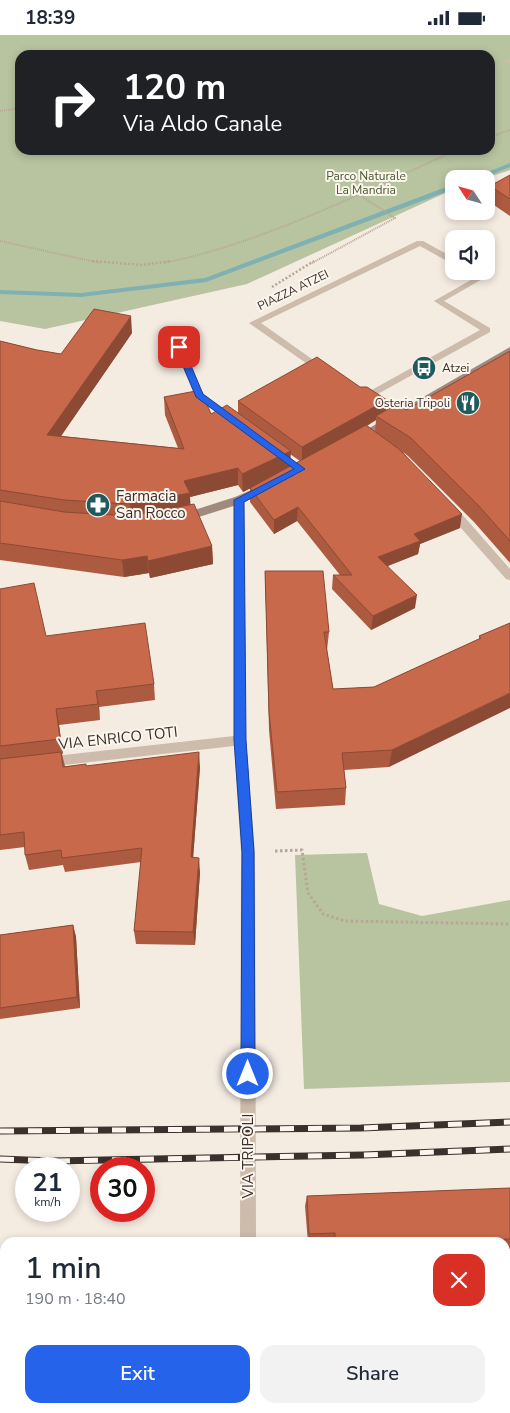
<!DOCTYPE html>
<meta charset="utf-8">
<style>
body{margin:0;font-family:"Nunito Sans",sans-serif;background:#f2f2f3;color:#1f2937;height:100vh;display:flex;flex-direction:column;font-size:19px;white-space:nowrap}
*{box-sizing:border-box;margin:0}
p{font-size:16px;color:#747a83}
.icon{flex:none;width:28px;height:28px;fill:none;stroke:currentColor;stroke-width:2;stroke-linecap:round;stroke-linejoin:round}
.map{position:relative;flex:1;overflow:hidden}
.panel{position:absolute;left:0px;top:1202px;width:510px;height:176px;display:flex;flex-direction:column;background:#fff;border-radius:15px 15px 0 0;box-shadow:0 2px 8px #0003}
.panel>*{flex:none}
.guide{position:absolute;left:15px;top:15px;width:480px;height:105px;border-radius:15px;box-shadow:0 2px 8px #0003;background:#202124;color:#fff;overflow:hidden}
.needle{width:32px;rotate:306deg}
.controls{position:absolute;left:445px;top:135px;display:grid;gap:10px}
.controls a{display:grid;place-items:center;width:50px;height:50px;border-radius:10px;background:#fff;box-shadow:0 2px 8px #0003;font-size:25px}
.speed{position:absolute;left:15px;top:1122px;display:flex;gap:10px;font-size:25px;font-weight:700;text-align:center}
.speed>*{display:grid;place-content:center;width:65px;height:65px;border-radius:50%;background:#fff;box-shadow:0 2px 8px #0003;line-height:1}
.speed small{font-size:12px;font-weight:400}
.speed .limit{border:8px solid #d22;background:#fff;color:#111}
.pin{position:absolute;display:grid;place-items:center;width:42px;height:42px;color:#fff;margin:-21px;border-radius:10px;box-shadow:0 2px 8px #0006}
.me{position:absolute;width:55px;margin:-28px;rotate:0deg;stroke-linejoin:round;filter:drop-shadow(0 0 4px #0008)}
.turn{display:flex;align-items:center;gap:18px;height:105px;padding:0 25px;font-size:22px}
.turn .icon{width:65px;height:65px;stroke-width:2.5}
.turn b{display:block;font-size:35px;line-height:42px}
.round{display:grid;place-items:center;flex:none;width:52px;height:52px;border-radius:15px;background:#f2f2f3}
.overview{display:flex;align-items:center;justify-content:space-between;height:85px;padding:0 25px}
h1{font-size:30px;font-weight:600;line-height:38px}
.primary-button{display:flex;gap:10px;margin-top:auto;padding:10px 25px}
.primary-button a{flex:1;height:58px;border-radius:15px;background:#2563eb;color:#fff;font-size:20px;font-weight:600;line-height:58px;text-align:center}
.primary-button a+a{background:#f2f2f3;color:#1f2937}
.status{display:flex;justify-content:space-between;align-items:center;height:35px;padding:0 25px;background:#fff;direction:ltr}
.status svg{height:14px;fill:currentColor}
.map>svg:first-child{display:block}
.green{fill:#b8c4a0;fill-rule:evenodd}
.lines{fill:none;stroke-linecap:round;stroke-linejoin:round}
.stream{fill:#7fb0b2;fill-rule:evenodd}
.path-far2{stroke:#b9a596;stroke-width:2;stroke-dasharray:1 1;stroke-linecap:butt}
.path-far1{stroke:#b9a596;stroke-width:2.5;stroke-dasharray:2 2;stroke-linecap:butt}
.path{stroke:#b9a596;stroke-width:3;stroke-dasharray:2.5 2.5;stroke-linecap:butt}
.street{fill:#cdbbac;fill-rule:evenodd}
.secondary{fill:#a18a7d;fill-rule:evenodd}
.rail-casing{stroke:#3b302b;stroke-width:7}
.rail{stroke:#fbf5ee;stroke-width:5;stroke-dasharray:14;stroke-linecap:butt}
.wall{fill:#ac5a40;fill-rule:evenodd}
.shaded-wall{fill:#8c4a34}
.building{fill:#c8694b;stroke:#8c4a34}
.route{fill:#2563eb;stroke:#184099}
.labels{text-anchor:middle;stroke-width:4;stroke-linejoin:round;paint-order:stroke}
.far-park-label{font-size:12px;fill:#4a5a2e;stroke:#fbf5ee}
.far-street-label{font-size:12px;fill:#3b302b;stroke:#fbf5ee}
.far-poi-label{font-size:12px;fill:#3b302b;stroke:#fbf5ee;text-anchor:start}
.poi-label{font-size:15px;fill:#3b302b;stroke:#fbf5ee;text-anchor:start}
.street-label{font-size:15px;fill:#3b302b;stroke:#fbf5ee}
</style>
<div class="status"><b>18:39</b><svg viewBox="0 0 49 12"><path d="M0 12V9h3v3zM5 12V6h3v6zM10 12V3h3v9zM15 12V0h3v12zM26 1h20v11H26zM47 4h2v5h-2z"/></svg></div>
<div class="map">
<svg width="510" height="1378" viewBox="0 0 510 1378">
<rect width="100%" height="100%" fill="#f4ebe1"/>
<path class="green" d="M0 0H510V135L484 144H454V154L247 249 45 294 0 286ZM20 20H490V115H20Z
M367 818 379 869 422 881 510 865V1047L304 1054 295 820Z"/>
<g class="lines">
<path class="stream" d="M510 128V132L481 144H471Z
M454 149V154L206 247 81 262 0 259V255L81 258 205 243Z"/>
<path class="path-far2" d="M0 76 20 73
M490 102 510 95
M0 206 100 228
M164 228C266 207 362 157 457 115
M312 228 395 183 358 159"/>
<path class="path-far1" d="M92 226 142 230 170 226
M272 252 314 226"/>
<path class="path" d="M275 816 302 815 308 858 323 879 345 886 510 889"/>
<path class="street" d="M510 24V28L504 26 505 25Z
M417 206H423L454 223V230L420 211 261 288 326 334V338H320L249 288Z
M467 236H478L486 242 444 266 490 293V297L365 366H359V362L480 295 434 266 476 242Z
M179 309 184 312 203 359 236 382V386H228L196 363 174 312Z
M239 461 244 465 246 705 255 817 256 1208H240L241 817 234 711 46 732 41 731 40 727 41 723 46 722 234 701V465Z
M449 468 453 469 510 534V545L506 544 445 475 444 472 445 469Z
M240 1374H258V1378H240Z"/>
<path class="secondary" d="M510 312V319L361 405 357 406 352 403Z
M265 449 270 452 269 454 243 468 183 487 178 483 179 480 235 462Z"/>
<g class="rail-casing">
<path id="rail" d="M0 1096 361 1093 510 1087
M0 1124 53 1126 363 1120 510 1114"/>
</g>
<use href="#rail" class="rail"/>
</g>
<path class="wall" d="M510 140V181L488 166 490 151Z
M132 298 61 401 178 413 165 380 164 362 211 379 238 378V366L360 352 387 365 386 376 406 375 510 316V528L474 487 408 421 403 417 460 493 420 509 418 519 388 531 415 573 371 595 332 554 333 540H340L297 486 274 499 250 467V453L253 452 243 457 238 450 190 462V470L212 511 213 529 150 543 149 538 124 542 0 525V306L37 315 61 319ZM376 385 375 396 367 391ZM290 419 300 426 290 431Z
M265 536 329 597 327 615 333 654 374 652 479 604V601L510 588 389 732 344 735 346 753 345 770 276 774 269 695Z
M0 554 46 601 154 649 155 665 99 672 100 685 59 690 63 719H62L65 731 200 732 193 823 200 837 195 910 136 909 134 896 141 827 65 837 63 830 29 835 25 820V812L0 815Z
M73 890 76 902 80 973 0 984V900Z
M510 1153V1214H505V1208H308L305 1171 307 1161Z
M340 1374H505L510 1378H340Z"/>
<path class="shaded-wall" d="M131 281 132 298 50 417 47 400Z
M387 365 385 380 376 381V385L302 427V412Z
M291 416 290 433 243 457 242 439Z
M238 433V450L190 462 191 476 132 486 130 469 184 446Z
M298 472 297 486 274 499V485Z
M462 479 460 493 420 509 418 519 377 535 378 522 414 499Z
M212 511 213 529 150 543 148 526Z
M147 521 149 538 124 542 122 525Z
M417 560 415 573 371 595 373 581Z
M96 656 99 672 100 685 98 669Z
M510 658V673L389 732 392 715Z
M56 674 59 690 63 719 60 704Z
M199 717 200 732 192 837 191 822Z
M199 823 200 837 195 910 193 897Z
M73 890 76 902 80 973 77 962Z
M156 1374H159V1378H156Z"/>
<path class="building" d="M510 140V164L490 151Z
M94 274 131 281 47 400 184 414 164 362 201 355 211 379 227 370 291 416 242 439 238 433 184 446 190 458 130 469 64 465 0 455V306L37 315 61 319Z
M510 316V506L478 470 411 403 376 381 397 369 406 375Z
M317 322 360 352H367L387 365 302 412 238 366Z
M366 390 399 414 462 479 414 499 420 506 378 522 417 560 373 581 333 540H352L298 472 274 485 250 453Z
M0 466 64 477 130 481 194 469 212 511 148 526 147 521 122 525 0 508Z
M265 536H323L329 597H324L333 654 374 652 481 603 479 601 510 588V658L392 715 342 718 346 753 277 757 269 677Z
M34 548 46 601 145 588 154 649 96 656 98 669 56 674 60 704 0 711V554Z
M61 717 63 732 86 729V731L199 717 191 822 199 823 193 897 134 896 142 813 62 823 61 815 25 820 24 797 0 800V724Z
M73 890 77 962 0 973V900Z
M510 1153V1204L445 1206V1208H335V1198L309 1199 307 1161Z
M5 1259V1374H156V1378H0V1260Z
M505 1308H510V1378H361V1374H505Z"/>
<path class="route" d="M179 309 183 312 203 359 305 434 244 467 246 705 254 817 255 1039 253 1044 248 1046 243 1044 241 1039 242 817 234 705V465L294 434 196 362 175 312Z"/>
<defs>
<g id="bus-disc" transform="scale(1.25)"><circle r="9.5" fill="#1f5a5e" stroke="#fbf5ee"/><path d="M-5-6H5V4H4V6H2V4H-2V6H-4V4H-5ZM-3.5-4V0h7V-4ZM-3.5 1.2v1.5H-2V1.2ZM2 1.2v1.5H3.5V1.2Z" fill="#fff"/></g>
<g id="restaurant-disc" transform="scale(1.25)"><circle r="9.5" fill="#1f5a5e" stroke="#fbf5ee"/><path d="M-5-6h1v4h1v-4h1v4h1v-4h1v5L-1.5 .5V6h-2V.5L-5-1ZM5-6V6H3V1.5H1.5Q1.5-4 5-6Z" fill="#fff"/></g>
<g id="pharmacy-disc" transform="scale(1.25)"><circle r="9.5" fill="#1f5a5e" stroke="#fbf5ee"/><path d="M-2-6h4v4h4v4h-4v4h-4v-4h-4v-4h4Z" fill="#fff"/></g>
</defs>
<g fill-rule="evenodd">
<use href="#bus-disc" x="424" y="333"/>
<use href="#restaurant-disc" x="468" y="368"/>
<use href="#pharmacy-disc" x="98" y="470"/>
</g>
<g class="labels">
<g class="far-park-label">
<text x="366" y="145">Parco Naturale<tspan x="366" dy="14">La Mandria</tspan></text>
</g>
<g class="far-street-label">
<text transform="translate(293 255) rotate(-26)" y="4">PIAZZA ATZEI</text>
</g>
<g class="far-poi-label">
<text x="442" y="337">Atzei</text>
<text x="450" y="372" text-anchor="end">Osteria Tripoli</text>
</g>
<g class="poi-label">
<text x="116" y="466">Farmacia<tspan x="116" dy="17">San Rocco</tspan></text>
</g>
<g class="street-label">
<text transform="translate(118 703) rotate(-6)" y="5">VIA ENRICO TOTI</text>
<text transform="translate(248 1121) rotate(-90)" y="5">VIA TRIPOLI</text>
</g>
</g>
</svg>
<div class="controls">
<a><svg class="needle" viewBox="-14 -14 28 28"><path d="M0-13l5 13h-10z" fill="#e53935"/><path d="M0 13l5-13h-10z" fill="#747a83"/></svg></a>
<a><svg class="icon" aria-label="sound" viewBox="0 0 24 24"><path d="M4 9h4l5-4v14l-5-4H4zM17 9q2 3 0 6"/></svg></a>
</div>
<div class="speed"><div>21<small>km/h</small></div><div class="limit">30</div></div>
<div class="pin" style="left:179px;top:312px;background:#d93025"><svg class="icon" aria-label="arrive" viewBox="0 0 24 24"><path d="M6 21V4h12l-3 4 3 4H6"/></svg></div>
<svg class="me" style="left:248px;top:1039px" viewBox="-20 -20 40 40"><circle r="17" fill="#2563eb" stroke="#fff" stroke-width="3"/><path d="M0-11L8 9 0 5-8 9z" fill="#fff"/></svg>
<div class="guide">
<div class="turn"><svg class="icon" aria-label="right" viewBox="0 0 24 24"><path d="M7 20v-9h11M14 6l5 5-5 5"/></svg><div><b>120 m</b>Via Aldo Canale</div></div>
</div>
<section class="panel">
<div class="overview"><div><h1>1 min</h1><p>190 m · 18:40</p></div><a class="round" style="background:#d93025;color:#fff"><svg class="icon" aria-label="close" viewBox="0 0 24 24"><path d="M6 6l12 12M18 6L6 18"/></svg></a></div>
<div class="primary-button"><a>Exit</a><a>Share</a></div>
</section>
</div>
